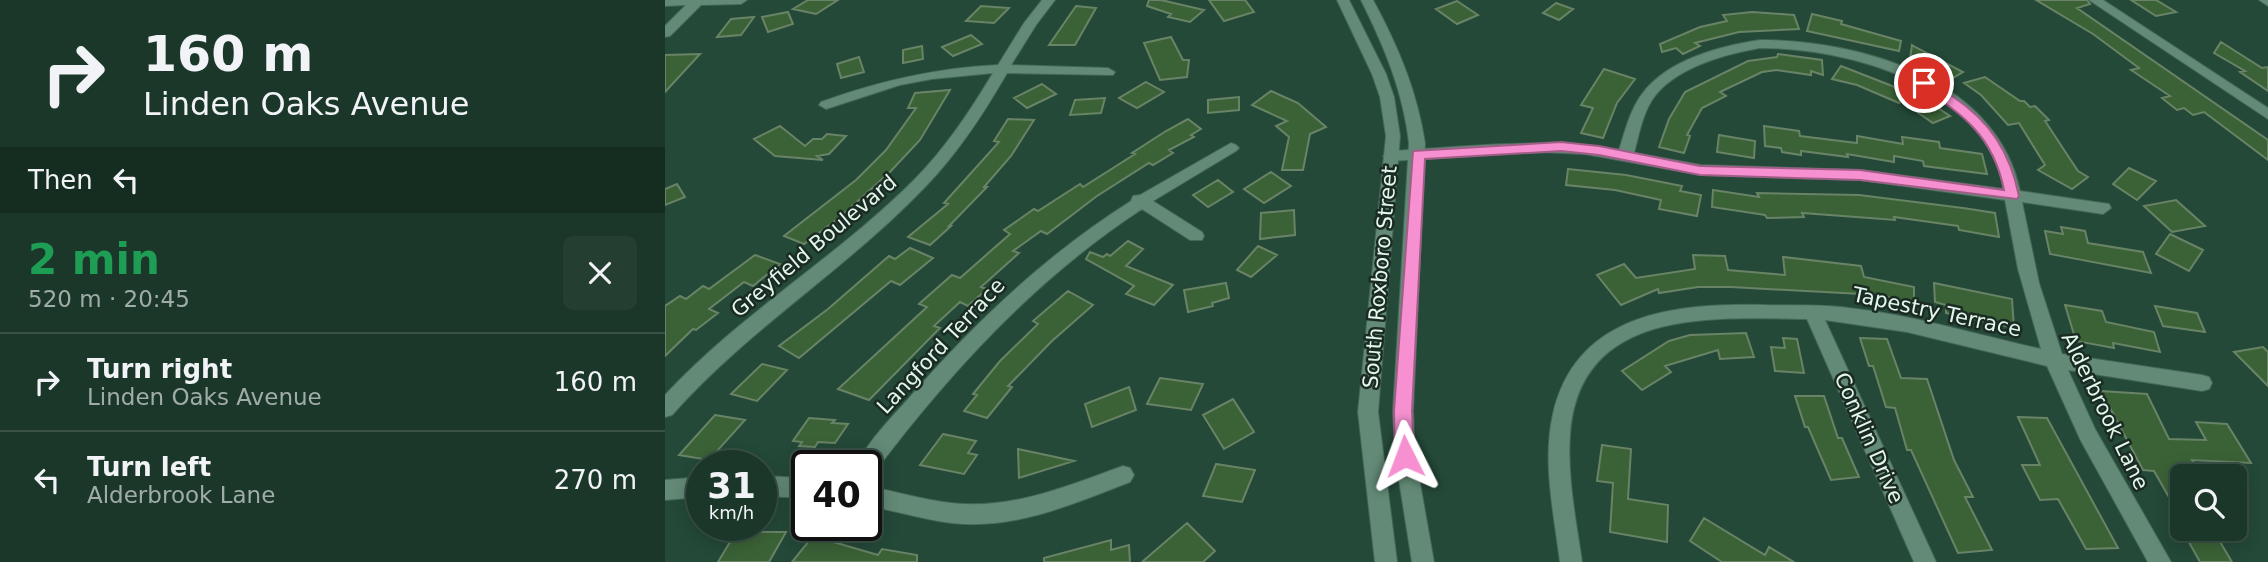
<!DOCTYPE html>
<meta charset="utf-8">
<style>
body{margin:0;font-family:"DejaVu Sans",sans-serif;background:#243f32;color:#f1f3f6;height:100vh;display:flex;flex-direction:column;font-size:26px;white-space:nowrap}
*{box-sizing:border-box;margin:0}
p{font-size:23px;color:#a0aca8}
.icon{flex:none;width:38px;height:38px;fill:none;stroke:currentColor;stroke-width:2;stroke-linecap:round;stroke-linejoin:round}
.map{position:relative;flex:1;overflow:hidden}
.sheet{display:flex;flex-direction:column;background:#1b372a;width:665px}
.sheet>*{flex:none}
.top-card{background:#1b372a;color:#f1f3f6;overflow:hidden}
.fabs{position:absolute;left:1505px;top:464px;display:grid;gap:14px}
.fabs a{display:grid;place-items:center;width:77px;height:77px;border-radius:10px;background:#1b372a;box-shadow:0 4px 18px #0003,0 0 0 2px #395147;font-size:35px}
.speed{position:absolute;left:21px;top:450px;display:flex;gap:14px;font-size:35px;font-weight:700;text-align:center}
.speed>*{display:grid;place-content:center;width:91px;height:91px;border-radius:50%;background:#1b372a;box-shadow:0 4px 18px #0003,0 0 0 2px #395147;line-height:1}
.speed small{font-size:18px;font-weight:400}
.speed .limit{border:4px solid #111;border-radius:10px;background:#fff;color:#111}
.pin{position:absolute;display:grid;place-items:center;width:60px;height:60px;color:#fff;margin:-30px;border:4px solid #fff;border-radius:50%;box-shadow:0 2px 7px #0007}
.me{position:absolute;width:77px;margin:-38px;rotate:357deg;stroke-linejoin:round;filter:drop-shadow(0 0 5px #0008)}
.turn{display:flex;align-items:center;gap:24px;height:147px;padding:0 28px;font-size:32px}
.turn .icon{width:91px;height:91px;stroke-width:2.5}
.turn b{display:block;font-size:49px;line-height:60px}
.then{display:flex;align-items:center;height:66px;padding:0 28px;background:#0003;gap:14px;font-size:26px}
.round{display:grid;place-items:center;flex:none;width:74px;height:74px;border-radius:10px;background:#243f32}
.overview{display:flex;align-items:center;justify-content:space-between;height:119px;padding:0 28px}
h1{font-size:42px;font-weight:700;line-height:52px;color:#1e9e55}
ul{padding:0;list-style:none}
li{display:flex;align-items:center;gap:21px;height:98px;padding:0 28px;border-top:2px solid #395147}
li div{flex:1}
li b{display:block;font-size:26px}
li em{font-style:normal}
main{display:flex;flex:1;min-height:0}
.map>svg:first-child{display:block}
.building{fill:#3b6237;stroke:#698366;stroke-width:2}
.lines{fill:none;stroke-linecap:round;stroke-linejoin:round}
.minor-casing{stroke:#456758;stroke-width:2}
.tertiary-casing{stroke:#456758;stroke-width:2}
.minor{fill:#638a76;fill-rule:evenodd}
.tertiary{fill:#638a76;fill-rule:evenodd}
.route{fill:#f690d0;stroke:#a05e87;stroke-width:2}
.labels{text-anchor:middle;stroke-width:5;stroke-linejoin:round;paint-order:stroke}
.street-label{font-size:21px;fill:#e3f8ec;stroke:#1b2b23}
</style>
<main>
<section class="sheet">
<div class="top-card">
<div class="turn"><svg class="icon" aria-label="right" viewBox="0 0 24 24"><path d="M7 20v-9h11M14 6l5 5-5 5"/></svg><div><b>160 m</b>Linden Oaks Avenue</div></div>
<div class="then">Then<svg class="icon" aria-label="left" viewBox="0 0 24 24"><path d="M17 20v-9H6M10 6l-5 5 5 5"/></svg></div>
</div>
<div class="overview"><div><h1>2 min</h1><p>520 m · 20:45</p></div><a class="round"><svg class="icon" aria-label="close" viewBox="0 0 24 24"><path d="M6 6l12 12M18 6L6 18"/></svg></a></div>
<ul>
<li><svg class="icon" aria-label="right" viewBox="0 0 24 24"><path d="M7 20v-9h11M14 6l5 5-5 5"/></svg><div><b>Turn right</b><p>Linden Oaks Avenue</p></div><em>160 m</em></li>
<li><svg class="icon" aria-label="left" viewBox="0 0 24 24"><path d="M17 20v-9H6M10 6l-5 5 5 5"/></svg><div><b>Turn left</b><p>Alderbrook Lane</p></div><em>270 m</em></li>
</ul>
</section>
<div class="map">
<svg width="1603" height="562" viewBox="0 0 1603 562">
<rect width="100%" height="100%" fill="#244938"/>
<path class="building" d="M143 0H173L151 14 128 9Z
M484 0H496L539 10 525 22 503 17 506 14 482 6Z
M544 0H580L589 12 559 21Z
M1371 0H1422L1425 4 1412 8 1603 140V160L1539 112 1528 115 1519 108 1512 110 1497 98 1505 96 1466 70 1474 68 1428 34Z
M1466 0H1491L1511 12 1491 16Z
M792 1 813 15 792 24 771 9Z
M891 3 908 9 894 20 878 13Z
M316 6 344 8 329 23 301 21Z
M411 6 431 8 410 45H384Z
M123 12 128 24 103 32 97 17Z
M1087 12 1129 15 1134 29 1074 32 1030 43 1035 46 1018 54 1011 48 997 52 995 44 1035 27 1062 21 1058 15Z
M1147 14 1177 21 1176 24 1236 41 1234 51 1142 31Z
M89 17 76 35 52 37 66 19Z
M306 35 317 44 288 56 277 47Z
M506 37 518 60H524L522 77 495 80 479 43Z
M1556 42 1597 68 1603 67V91L1575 72 1580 71 1549 53Z
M1247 45 1252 48 1298 72 1286 79 1245 59Z
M257 46 258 59 238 63V50Z
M35 54 0 92V55Z
M1113 54 1157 60 1158 75 1146 71V75L1112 70 1097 72 1055 92 1061 96 1037 108 1022 135 1025 136 1019 153 994 147 1004 119 1020 92 1083 61 1112 57Z
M194 57 199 72 176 78 172 64Z
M1176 66 1258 98 1285 116 1268 123 1236 101 1234 103 1192 85 1167 79Z
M939 69 970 79 952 103 938 138 916 133 928 108 916 105Z
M1320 77 1355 101H1359L1365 107 1370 106 1384 120 1380 121 1413 171 1423 177 1407 189 1373 170 1380 165 1354 123 1343 125 1316 95 1299 83Z
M481 82 499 92 472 108 454 98Z
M377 84 391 94 362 108 349 98Z
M285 90 255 140 224 173 175 217 139 244 119 236 191 180 221 150 251 108H243L250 93Z
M606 91 633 103 661 127 645 134 638 170H617L624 137 611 126 622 121 587 105Z
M574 97V110L543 113V100Z
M440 98 436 113 405 115 410 100Z
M343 119 369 120 346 156 319 187H322L284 226H286L265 245 243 237 283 204 279 203 334 142 329 141Z
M523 119 536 129 526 135 529 137 504 150 508 153 488 165 484 163 432 196 382 234 376 231 348 251 354 253 316 287 322 289 303 306 295 302 269 326 275 328 204 400 173 389 262 307 254 304 287 275 295 278 345 234 339 230 369 209 373 211 415 184 418 187 470 154 467 153 501 131Z
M115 126 140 146 148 139H157L162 134 181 136 164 154 152 156 158 160 110 156 89 139Z
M1099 126 1134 131 1135 136 1192 143V136L1238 144 1237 137 1274 142 1275 148 1317 154 1322 174 1259 166 1258 161 1229 156V162L1182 154 1183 157 1136 151V155L1117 152 1116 148 1100 146Z
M1054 135 1090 141 1089 158 1052 152Z
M1464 168 1491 181 1472 200 1448 184Z
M903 169 961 175 1017 186 1015 191 1036 195 1032 216 994 209 996 200 950 190 901 185Z
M606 172 626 186 599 203 579 189Z
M553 180 568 192 543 207 528 195Z
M12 184 20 197 0 205V189Z
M1048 190 1094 197 1092 193 1194 195 1298 208 1330 213 1334 237 1294 230 1293 226 1229 217 1230 220 1137 213 1139 217 1102 218 1100 215 1047 207Z
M1511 200 1540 226 1507 232 1479 206Z
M629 210 630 235 595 239 596 213Z
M1396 227 1420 231 1423 243 1478 252 1486 273 1385 254 1380 231 1398 234Z
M1505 234 1538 250 1524 271 1491 254Z
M463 241 478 249 461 266 508 285 489 305 461 294 469 286 421 259 425 252 438 257 442 254 445 256Z
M593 246 612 255 586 277 572 270Z
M245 248 268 258 235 285 226 281 134 358 114 346 163 309 224 256 230 259Z
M90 255 115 264 88 286 79 282 44 309 53 313 31 330 28 329 0 356V306L15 296 21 299 38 286 44 289Z
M1028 255 1060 256 1063 270 1120 275 1118 257 1196 266 1199 277 1249 287V304L1215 295 1066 287H1033L994 293 993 289 956 305 932 275 959 264 971 278 1030 269Z
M561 283 564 298 547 303 548 306 523 312 519 290Z
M1269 283 1347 299 1349 328 1281 313V305L1270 302Z
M403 291 428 305 387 341 343 386 347 387 322 418 299 411 312 395 308 394 335 361 373 324 368 321Z
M1400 305 1437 311 1441 322 1489 332 1495 352 1448 343 1449 348 1411 341Z
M1490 306 1532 313 1540 332 1498 326Z
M1081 333 1089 357 1055 359 1053 350 1000 366 1006 372 977 390 957 371 1004 341 1025 335Z
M1118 338 1132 339 1139 373 1110 371 1106 347 1120 348Z
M1195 338 1222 339 1236 378 1262 379 1289 460 1308 497H1300L1327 550 1293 553 1246 450H1242L1230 408 1221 407 1208 366H1204Z
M1598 347 1603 352V386L1569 352Z
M97 364 122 370 92 401 66 394Z
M495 378 538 384 526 410 482 404Z
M464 387 471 410 427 427 420 404Z
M1436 391 1482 394 1504 439 1541 440 1531 422 1562 424 1586 463 1527 460 1534 472 1517 471V520L1489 471 1478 470Z
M1130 396H1159L1173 438H1177L1194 477 1166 480 1143 427H1140Z
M568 399 589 432 559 449 538 415Z
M50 415 80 420 44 460 14 455Z
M1353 417 1382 418 1453 548 1421 549 1393 499 1375 500 1357 465H1375Z
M144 418 170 420 167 423 183 424 170 443 153 442 150 447 134 446 137 442 128 441Z
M278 434 311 441 303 453 312 455 299 474 255 465Z
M937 445 966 449 963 499 1003 505 1002 542 945 532 948 483 932 481Z
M353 449 409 461 354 478Z
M551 464 590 470 577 502 538 496Z
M1039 518 1100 555 1104 547 1129 562H1057L1025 541Z
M522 523 550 551 538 562H477Z
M71 532H121L104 562H53Z
M1520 535H1551L1567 562H1535Z
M148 536 213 555 217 549 252 555V562H127Z
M446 540V550L464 545 465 562H379V558Z"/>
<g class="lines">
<g class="minor-casing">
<path id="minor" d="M0 0H82L76 4 36 5 5 36 0 37V26L21 5 0 6Z
M377 0H390L371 25 346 65 443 68 450 72 448 75 342 73C319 113 293 153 261 186 182 269 83 329 7 415L0 417V395C75 314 171 258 249 180 280 149 305 111 328 73L267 79 235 85 161 109 154 105 156 102C214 81 271 68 333 65L359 23Z
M1424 0H1438L1603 108V119Z
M1594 0H1603V6Z
M1095 40C1195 40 1332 79 1355 191L1444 204 1446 208 1438 214 1357 202 1374 283 1397 354 1537 375 1544 377 1547 383 1544 389 1537 391 1403 370 1430 429 1506 562H1483L1416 441 1382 366 1242 332 1160 320 1271 562H1249L1142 319C1049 318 914 306 905 435 902 477 911 520 917 562H895C889 514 877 462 888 414 911 312 1013 303 1099 305 1127 306 1156 304 1184 308 1249 315 1312 335 1376 349L1353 269 1340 200 1195 180 1036 175 920 154 875 152 726 161 718 156 726 151C802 147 879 137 954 150 960 131 965 110 977 94 1002 60 1055 46 1095 40ZM1095 48C1186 48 1319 85 1339 189L1195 170 1036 165 969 153C974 135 977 116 987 100 1008 68 1060 54 1095 48Z
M566 143 571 145 574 148 571 151 488 201 537 232 539 236 537 240H525L477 209C370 279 284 373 208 474L201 476V466H191C203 441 226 418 244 398 309 323 382 254 466 201L468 196 475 195Z
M458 466 465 468 469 475 465 482C408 504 350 530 287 523 258 520 230 510 201 506V486C230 491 257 500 286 503 347 510 402 486 458 466Z
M96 476 142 478V498L96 496Z
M37 477V497L0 500V480Z"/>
</g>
<g class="tertiary-casing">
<path id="tertiary" d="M672 0H684L721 74 729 97 735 136 713 412 732 562H710L693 412 721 136 715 97 707 74Z
M696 0H708C733 46 752 91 760 143L748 411 750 455 769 562H747L730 455 728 411 744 143C738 91 719 46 696 0Z"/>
</g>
<use href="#minor" class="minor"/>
<use href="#tertiary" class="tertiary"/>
</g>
<path class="route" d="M1259 79C1269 82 1278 90 1287 96 1325 121 1345 152 1354 196L1352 199 1195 180 1035 175 934 155 896 151 760 159 747 411 749 456 746 461 740 464 733 461 730 456 729 411 748 151 896 142 934 146 1035 166 1195 170 1339 190C1328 135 1298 115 1255 86V80Z"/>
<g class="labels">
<g class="street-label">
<text transform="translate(149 246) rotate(-40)" y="7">Greyfield Boulevard</text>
<text transform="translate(715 277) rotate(-85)" y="7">South Roxboro Street</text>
<text transform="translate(1272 312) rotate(12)" y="7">Tapestry Terrace</text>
<text transform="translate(276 346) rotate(-47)" y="7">Langford Terrace</text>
<text transform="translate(1440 411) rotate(64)" y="7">Alderbrook Lane</text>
<text transform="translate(1204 438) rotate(66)" y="7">Conklin Drive</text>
</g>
</g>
</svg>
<div class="fabs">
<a><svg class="icon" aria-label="search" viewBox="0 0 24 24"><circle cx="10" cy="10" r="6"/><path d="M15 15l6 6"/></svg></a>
</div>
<div class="speed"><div>31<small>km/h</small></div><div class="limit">40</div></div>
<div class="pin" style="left:1259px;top:83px;background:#d93025"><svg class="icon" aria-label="arrive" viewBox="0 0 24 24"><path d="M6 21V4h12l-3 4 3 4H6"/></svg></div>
<svg class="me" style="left:740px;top:456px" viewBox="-20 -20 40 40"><path d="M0-17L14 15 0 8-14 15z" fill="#f690d0" stroke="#fff" stroke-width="4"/></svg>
</div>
</main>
